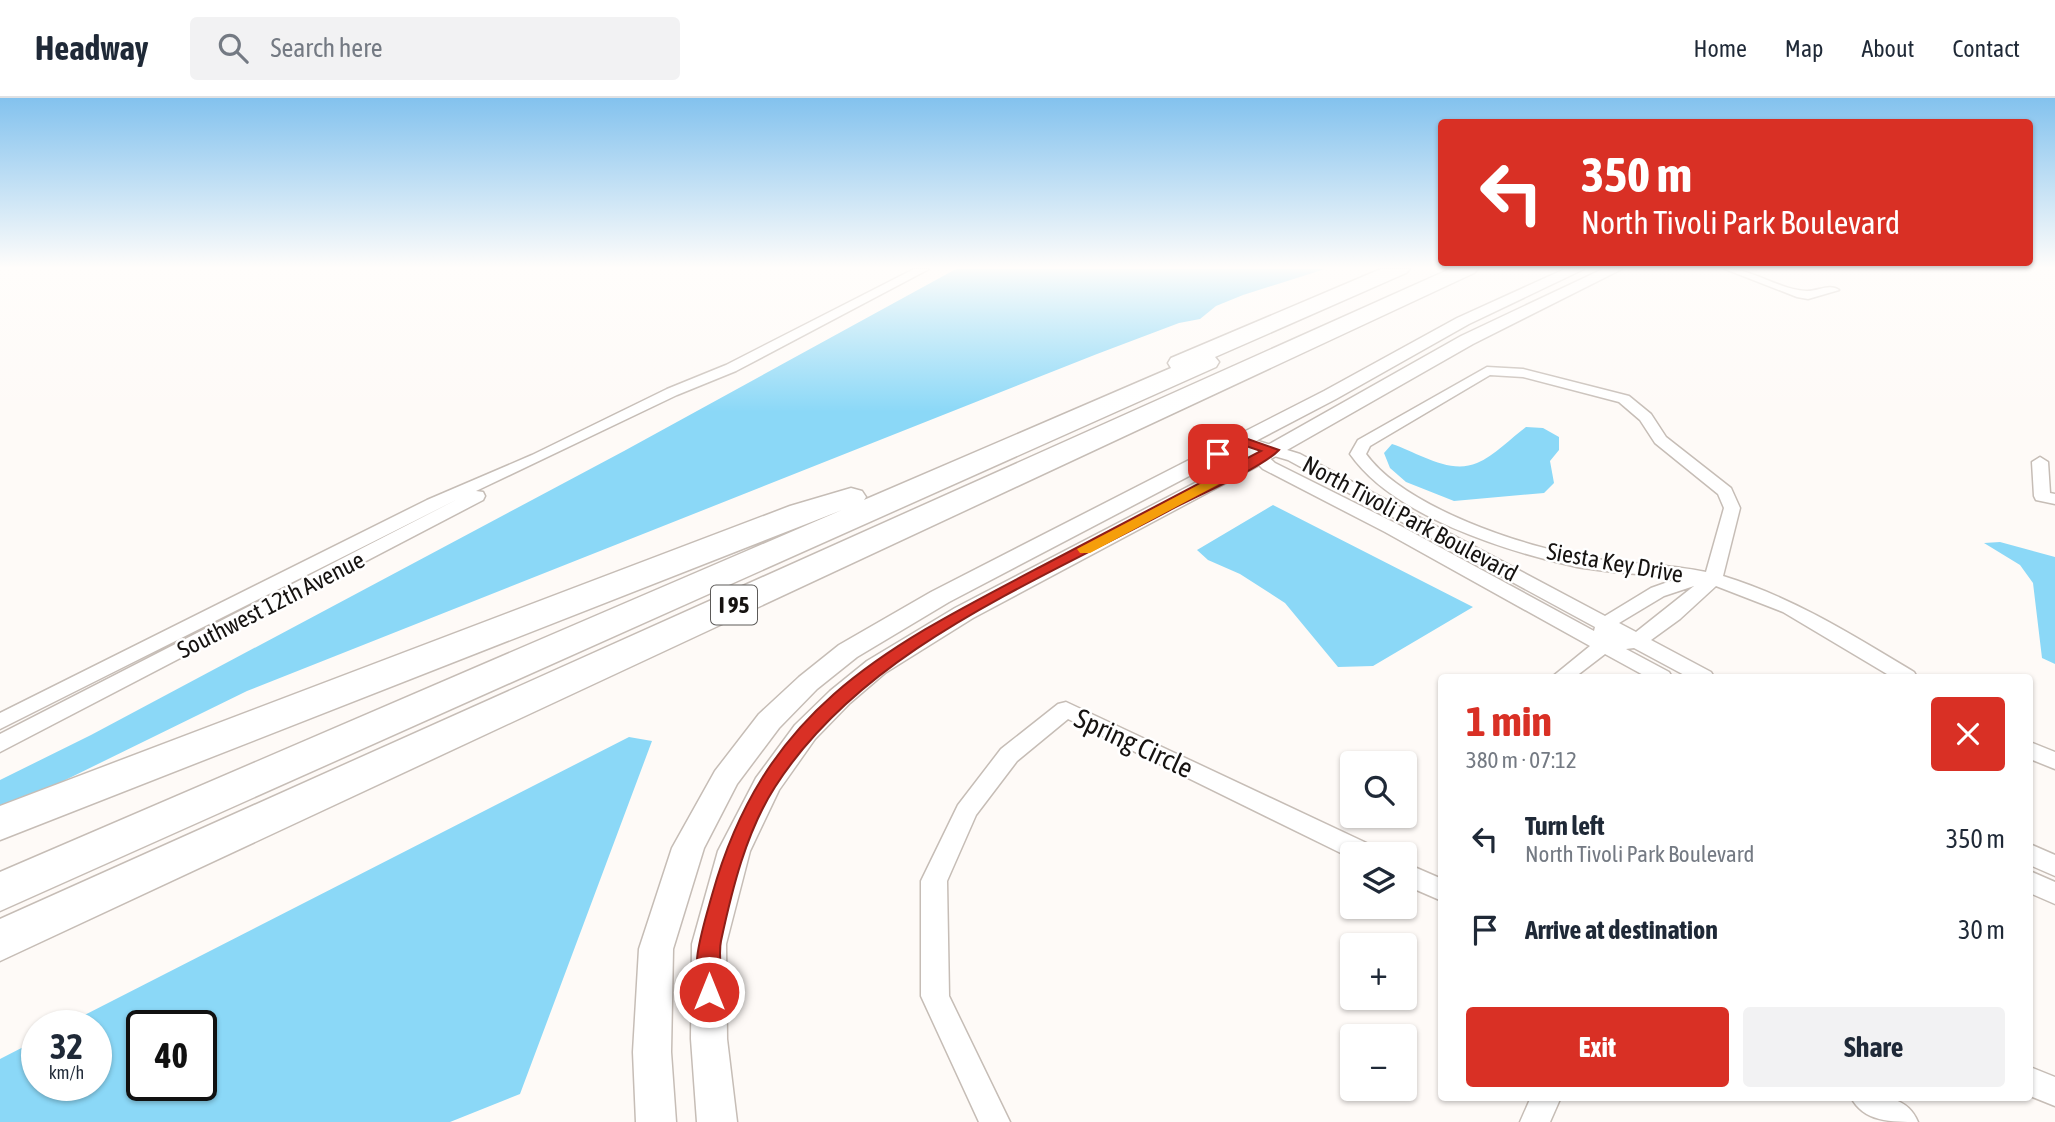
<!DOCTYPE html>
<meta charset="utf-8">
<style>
body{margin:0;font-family:"Asap Condensed",sans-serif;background:#f2f2f3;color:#1f2937;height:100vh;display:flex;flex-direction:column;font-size:26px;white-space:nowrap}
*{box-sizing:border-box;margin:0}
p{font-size:23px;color:#747a83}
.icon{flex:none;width:38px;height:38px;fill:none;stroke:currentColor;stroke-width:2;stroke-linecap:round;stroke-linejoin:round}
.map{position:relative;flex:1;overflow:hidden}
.panel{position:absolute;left:1438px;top:576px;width:595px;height:427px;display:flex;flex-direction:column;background:#fff;border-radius:7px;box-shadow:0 2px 5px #0004}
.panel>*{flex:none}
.banner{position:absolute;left:1438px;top:21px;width:595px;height:147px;border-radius:7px;box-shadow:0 2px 5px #0004;background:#d93025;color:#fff;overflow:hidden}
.tools{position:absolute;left:1340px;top:653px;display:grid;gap:14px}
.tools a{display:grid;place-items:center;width:77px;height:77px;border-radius:7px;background:#fff;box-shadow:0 2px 5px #0004;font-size:35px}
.speed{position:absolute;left:21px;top:912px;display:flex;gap:14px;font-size:35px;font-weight:700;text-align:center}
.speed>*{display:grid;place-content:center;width:91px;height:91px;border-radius:50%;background:#fff;box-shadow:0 2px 5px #0004;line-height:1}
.speed small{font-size:18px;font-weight:400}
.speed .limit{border:4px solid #111;border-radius:10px;background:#fff;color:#111}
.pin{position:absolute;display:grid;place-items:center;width:60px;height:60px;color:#fff;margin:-30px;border-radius:14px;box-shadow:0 4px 10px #0006}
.me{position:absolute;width:77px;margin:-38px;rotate:0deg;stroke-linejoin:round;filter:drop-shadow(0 0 5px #0008)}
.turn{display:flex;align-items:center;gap:24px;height:147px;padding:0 28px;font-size:32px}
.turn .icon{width:91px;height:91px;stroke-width:2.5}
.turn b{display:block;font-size:49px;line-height:60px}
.round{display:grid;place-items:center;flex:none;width:74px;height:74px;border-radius:7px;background:#f2f2f3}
.overview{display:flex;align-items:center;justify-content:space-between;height:119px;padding:0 28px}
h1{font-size:42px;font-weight:700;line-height:52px;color:#d93025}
.primary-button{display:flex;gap:14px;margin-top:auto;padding:14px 28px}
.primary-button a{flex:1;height:80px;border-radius:7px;background:#d93025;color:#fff;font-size:28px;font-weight:700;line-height:80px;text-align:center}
.primary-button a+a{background:#f2f2f3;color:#1f2937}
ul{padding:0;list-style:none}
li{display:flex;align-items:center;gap:21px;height:91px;padding:0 28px}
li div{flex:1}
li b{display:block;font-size:26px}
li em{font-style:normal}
header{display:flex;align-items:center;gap:42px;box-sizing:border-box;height:98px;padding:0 35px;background:#fff;border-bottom:2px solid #e0e1e3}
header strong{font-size:33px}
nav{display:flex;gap:38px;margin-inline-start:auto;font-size:24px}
.search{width:490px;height:63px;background:#f2f2f3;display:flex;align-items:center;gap:18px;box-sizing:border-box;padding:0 24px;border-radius:7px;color:#747a83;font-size:26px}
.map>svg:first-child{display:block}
.water{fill:#8bd8f7;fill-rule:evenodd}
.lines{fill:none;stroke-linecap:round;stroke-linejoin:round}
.minor-casing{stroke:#c6bdb6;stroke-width:3}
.tertiary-casing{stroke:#c6bdb6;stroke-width:3}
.motorway-casing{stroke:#c6bdb6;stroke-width:3}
.minor{fill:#fff;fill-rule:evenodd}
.tertiary{fill:#fff;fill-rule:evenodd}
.motorway{fill:#fff;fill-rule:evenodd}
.route{fill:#d93025;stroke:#8d1f18;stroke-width:2}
.slow{fill:#f59e0b}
.labels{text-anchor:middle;stroke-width:5;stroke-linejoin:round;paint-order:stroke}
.shield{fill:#fff;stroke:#5c5a58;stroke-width:2}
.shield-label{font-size:23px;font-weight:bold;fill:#161311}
.street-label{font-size:24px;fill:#161311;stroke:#fff}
.near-street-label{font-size:28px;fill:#161311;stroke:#fff}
</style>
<header>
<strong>Headway</strong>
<div class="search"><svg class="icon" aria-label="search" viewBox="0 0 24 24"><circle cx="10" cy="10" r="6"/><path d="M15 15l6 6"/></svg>Search here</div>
<nav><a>Home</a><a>Map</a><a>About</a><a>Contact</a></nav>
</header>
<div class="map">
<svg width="2055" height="1024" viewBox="0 0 2055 1024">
<rect width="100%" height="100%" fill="#fefaf7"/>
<path class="water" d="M956 171H1325L1243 197 1216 208 1200 221 1179 225 1097 256 247 593 0 714V682L91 637 624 353Z
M1526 329 1543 330 1559 339V352L1550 363 1554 385 1544 395 1454 403 1406 384 1390 370 1384 355 1392 346C1417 354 1449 377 1477 365 1494 358 1511 340 1526 329Z
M1273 407 1473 509 1373 568 1338 569 1285 505 1240 476 1208 462 1197 452Z
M2000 444 2055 459V566L2042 560 2033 485 2020 467 1984 445Z
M629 639 652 643 520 996 450 1024H0V961L37 942V987H96V928L65 927ZM142 928H201V987H142Z"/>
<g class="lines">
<g class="minor-casing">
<path id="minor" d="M914 171H929L736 273 677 297 476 393 483 394 485 398 483 402 0 654V636L458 401 0 631V615L427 402 532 357 667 291 726 267Z
M1725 171C1754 171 1779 192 1807 193 1818 193 1830 185 1839 192L1808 201 1797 199Z
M1487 269 1523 271 1629 298 1651 316 1666 339 1731 390 1740 410 1723 478C1792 499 1853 537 1914 574L1917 579H1892L1783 514 1716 488 1680 521 1651 542 1711 574 1714 579H1688L1634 550 1626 551 1669 574 1672 579H1647L1605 556 1575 579H1552L1590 548 1385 434 1263 371 1234 343 1242 338 1300 356 1605 518 1651 490 1679 480C1645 476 1611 475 1577 469 1505 453 1393 418 1350 356L1358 342ZM1490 277 1523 279 1619 304 1640 322 1655 345 1718 396 1724 410 1706 474C1667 466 1628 466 1589 460 1524 449 1405 410 1366 356L1370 348ZM1264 355 1288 362 1595 529 1594 533 1397 426 1275 365ZM1694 488 1636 534 1619 525 1664 498Z
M2040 359 2048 364 2050 395 2055 396V406L2036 402 2034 398 2032 364Z
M1066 604 1375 749 1378 756H1353V761L1068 621 1017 663 976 717 947 783 949 898 1010 1024H979L921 898V783L958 707 1001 651 1058 606Z
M2030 644 2055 654V671L2030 661Z
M2030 746 2055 757V778L2030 767Z
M1405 765 1442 781V803L1405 787Z
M2030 773 2055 784V806L2030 795Z
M2030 969 2055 979V1008L2030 998Z
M1531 999H1561L1550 1024H1520Z
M1851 999C1877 999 1906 995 1918 1024 1892 1024 1863 1024 1851 999Z"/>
</g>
<g class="tertiary-casing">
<path id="tertiary" d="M1565 171H1584L1469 226 1336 301 949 504 857 559 817 591 779 630 737 686 704 750 673 851 671 954 676 1024H636L633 954 639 851 672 750 715 673 759 616 799 579 839 547 931 494 1324 293 1457 220Z
M1603 171H1622L1473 246 1280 356 973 520 885 575 850 605 815 641 779 692 750 753 726 846 727 941 737 1024H697L691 941 692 846 718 753 756 680 795 627 830 593 867 563 955 510 1266 348 1461 238Z"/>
</g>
<g class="motorway-casing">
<path id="motorway" d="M1381 171H1410L1406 175 1215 259 1219 264 1216 269 0 813V774L842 412 0 742V708L790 408 851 390 862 393 866 399 864 402 1171 270 1168 265 1171 260Z
M1450 171H1478L1474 175 0 863V821Z"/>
</g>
<use href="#minor" class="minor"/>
<use href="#tertiary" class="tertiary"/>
<use href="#motorway" class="motorway"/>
</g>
<linearGradient id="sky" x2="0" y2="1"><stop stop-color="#83c2ee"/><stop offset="0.54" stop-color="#fffdfb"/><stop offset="1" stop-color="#fffdfb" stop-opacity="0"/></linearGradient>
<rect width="2055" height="314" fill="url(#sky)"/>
<path class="route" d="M1242 339 1279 352C1262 370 1194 399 1168 413 1030 487 862 553 775 689 746 734 732 792 721 843 717 862 726 883 717 901L709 904 701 901C688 873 704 826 712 797 764 611 881 552 1040 469 1114 430 1188 391 1261 353L1243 347 1223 358 1211 356Z"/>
<path class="slow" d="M1242 364 1247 365V371L1090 455H1080L1077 451Z"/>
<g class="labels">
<rect class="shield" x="711" y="487.5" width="46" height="39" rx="5"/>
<g class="shield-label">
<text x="734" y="515">I 95</text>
</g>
<g class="street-label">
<text transform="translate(1410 421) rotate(28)" y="8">North Tivoli Park Boulevard</text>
<text transform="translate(1615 465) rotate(10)" y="8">Siesta Key Drive</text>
<text transform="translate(271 507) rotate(-27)" y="8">Southwest 12th Avenue</text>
</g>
<g class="near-street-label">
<text transform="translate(1134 645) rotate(25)" y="10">Spring Circle</text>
</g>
</g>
</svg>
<div class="tools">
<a><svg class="icon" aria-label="search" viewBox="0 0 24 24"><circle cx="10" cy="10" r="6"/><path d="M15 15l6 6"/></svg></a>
<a><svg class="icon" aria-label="layers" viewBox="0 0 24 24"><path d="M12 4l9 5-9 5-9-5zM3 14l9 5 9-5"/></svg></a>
<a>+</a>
<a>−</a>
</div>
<div class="speed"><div>32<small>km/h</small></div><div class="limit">40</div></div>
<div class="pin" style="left:1218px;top:356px;background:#d93025"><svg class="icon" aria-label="arrive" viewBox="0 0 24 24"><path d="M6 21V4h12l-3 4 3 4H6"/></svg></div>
<svg class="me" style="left:709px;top:894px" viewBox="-20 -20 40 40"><circle r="17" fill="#d93025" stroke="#fff" stroke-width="3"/><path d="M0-11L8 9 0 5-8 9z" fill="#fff"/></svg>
<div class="banner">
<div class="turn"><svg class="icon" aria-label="left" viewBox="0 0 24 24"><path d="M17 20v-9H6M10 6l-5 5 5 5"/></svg><div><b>350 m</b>North Tivoli Park Boulevard</div></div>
</div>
<section class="panel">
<div class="overview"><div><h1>1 min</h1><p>380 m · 07:12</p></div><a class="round" style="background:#d93025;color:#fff"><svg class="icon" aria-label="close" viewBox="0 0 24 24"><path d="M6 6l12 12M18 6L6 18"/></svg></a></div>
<ul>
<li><svg class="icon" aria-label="left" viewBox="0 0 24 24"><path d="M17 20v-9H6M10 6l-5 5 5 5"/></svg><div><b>Turn left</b><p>North Tivoli Park Boulevard</p></div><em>350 m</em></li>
<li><svg class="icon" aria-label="arrive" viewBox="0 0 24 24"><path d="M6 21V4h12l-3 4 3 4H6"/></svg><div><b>Arrive at destination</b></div><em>30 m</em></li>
</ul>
<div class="primary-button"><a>Exit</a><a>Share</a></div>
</section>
</div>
